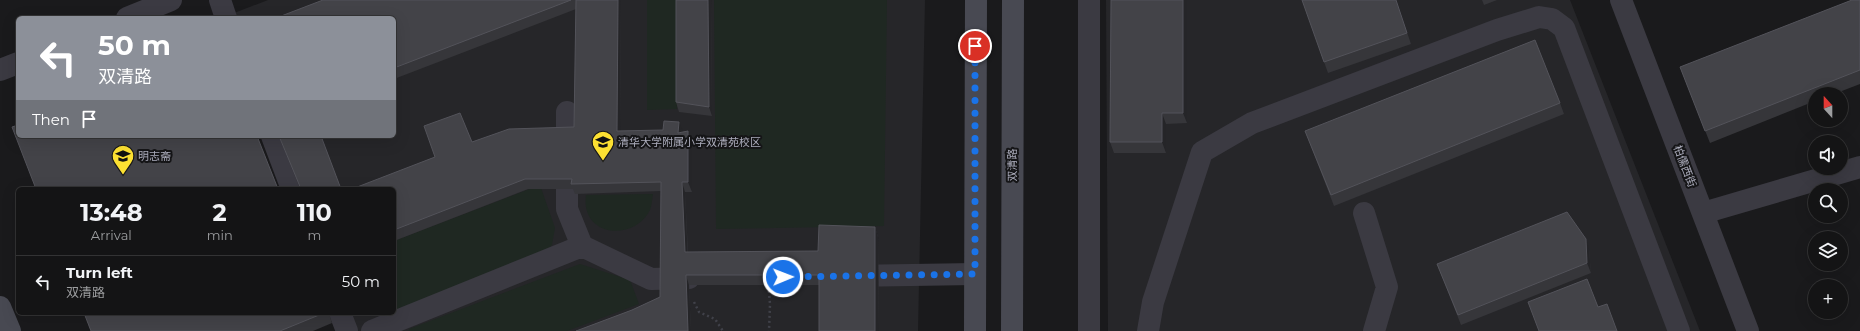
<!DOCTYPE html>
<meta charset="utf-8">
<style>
body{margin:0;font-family:Montserrat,"Noto Sans SC",sans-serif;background:#1d1d1e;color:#f1f3f6;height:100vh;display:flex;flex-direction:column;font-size:15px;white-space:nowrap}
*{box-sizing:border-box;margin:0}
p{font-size:13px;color:#9d9ea0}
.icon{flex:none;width:22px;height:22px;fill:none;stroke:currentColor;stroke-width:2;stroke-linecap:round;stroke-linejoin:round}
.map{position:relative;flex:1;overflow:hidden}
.drawer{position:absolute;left:16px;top:187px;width:380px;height:128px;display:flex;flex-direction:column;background:#141415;border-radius:6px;box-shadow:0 4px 16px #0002,0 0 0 1px #333334}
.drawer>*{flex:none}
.hud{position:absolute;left:16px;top:16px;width:380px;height:122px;border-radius:6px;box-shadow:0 4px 16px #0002,0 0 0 1px #333334;background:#8c9099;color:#fff;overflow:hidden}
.needle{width:26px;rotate:339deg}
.tools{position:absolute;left:1808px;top:87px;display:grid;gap:8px}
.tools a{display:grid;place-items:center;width:40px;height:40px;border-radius:50%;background:#141415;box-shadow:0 4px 16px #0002,0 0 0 1px #333334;font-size:20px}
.pin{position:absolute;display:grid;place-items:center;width:34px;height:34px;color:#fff;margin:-17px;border:2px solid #fff;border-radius:50%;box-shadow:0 1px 4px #0007}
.me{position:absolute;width:44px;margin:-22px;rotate:89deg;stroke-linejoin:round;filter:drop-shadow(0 0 3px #0008)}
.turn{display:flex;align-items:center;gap:14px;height:84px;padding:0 16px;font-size:18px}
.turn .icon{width:52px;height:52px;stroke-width:2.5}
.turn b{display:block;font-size:28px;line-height:34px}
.then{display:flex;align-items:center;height:38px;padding:0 16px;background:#0003;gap:8px;font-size:15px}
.eta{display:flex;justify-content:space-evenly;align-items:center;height:68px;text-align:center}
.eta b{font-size:24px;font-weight:700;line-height:28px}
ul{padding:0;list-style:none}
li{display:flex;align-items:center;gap:12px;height:52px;padding:0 16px;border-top:1px solid #333334}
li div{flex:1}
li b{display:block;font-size:15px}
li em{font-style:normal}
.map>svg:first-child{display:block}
.built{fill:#262629}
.green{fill:#1f2822}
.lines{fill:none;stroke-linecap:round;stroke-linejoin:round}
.path{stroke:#404149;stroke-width:2.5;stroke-dasharray:2 3;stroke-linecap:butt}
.street{stroke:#3b3a42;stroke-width:22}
.secondary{stroke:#484952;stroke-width:22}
.wall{fill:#36363a}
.shaded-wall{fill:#252528}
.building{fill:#434348;stroke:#53535a}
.route{stroke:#1a73e8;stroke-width:7;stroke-dasharray:0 12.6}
.labels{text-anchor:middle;stroke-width:4;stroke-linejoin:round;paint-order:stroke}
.poi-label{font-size:11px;fill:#acadbc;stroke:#151517;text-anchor:start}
.street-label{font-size:11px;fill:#acadbc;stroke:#151517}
</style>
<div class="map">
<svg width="1860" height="331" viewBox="0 0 1860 331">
<rect width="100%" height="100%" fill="#1a1a1c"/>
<path class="built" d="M268 0H925L918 331H347L340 313H394V189H294L274 136H394V18H230L229 15Z
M1106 0H1570L1700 331H1108Z"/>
<path class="green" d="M647 0H676L677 109 647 110Z
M714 0H887L884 226 716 229Z
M540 185 555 228 552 245 538 259 394 313V241Z
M653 194C652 199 652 205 650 210 633 243 580 236 586 195Z
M580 264 630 280 639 304 567 331H410L409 329Z"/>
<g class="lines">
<path class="path" d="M768 281 770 304 769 331
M694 302 699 312 715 319 723 331"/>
<path class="street" d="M220 0 226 18
M1621 0 1748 331
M127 18 171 0
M0 70 18 63
M567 112V209L582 246
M272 136 292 189
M1364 213 1387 287 1374 331
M1703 213 1860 167
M848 276 975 274
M340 313 347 331
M372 331 582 246 651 279 689 278
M1089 331V0
M1148 331 1153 302 1202 152 1252 123 1497 30 1539 17 1552 19 1564 28 1679 331"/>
<path class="secondary" d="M0 307 10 331
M975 331 976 0
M1012 331 1013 0"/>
</g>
<path class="wall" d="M323 0H621L620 131H683V132L688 131 692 141V192H685L688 252 818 251 875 227 878 237 879 331H819V285H689L691 331H576L632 310 660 297 661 191 575 194 573 189H528L394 241V189L472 142 574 127 576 9 394 79V18Z
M676 0H711L712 116 679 112 676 102Z
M1187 0V123L1166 124V153H1114L1110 142Z
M1302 0H1396L1411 44 1328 73Z
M1482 0H1497L1484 5Z
M1860 0V84L1834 94H1815V101L1710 143 1680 67Z
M1560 103 1564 114 1334 206 1305 131Z
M279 136H321L341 189H300Z
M1589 249 1591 273 1461 325 1437 264Z
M84 313H329L332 323 313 331H91Z"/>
<path class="shaded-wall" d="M618 0H621L620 140 617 131Z
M708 0H711L712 116 709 107Z
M1183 0H1187V123L1183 113Z
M1162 113 1166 124V153L1162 142Z
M679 122 683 131 682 143 678 133Z
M688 131 692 141V192L688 182Z
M682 182 685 192 688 262 685 252Z
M875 227 878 237 879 331H875Z
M1586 239 1589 249 1591 273 1587 263Z
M686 275 689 285 691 331H688Z"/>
<path class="building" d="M323 0H571L394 68V18H276Z
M576 0H618L617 131 663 130 664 121 679 122 678 133 688 131V182H682L685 252 818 251 819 225 875 227V331H819V275H686L688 331H576L632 310 660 297 661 182 571 184 572 179H525L394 230V189H352L435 157 424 126 460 113 472 142 509 129 574 127Z
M676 0H708L709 107 676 102Z
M1111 0H1183V113H1162V142H1110Z
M1302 0H1396L1407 33 1324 62Z
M1852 0H1860V70L1705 131 1680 67Z
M1535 40 1560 103 1331 195 1305 131Z
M18 125V136H257L278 189H36L12 127Z
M279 136H321L341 189H301Z
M1567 212 1586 239 1587 263 1458 315 1437 264Z
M1587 279 1598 307 1607 304 1617 331H1539L1528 302Z
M84 313H324L280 331H91Z"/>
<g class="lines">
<path class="route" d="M783 277 975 274V46"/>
</g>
<defs>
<g id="school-pin" transform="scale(1.15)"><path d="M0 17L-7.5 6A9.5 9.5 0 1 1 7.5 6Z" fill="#fce032" stroke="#151517"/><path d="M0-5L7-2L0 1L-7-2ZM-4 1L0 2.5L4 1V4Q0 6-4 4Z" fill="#111"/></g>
<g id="university-pin" transform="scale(1.15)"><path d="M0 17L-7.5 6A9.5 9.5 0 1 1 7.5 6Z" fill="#fce032" stroke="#151517"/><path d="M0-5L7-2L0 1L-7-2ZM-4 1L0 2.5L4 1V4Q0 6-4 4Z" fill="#111"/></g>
</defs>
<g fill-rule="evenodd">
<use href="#school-pin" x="603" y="142"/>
<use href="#university-pin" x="123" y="156"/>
</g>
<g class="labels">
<g class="poi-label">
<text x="618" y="146">清华大学附属小学双清苑校区</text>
<text x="138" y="160">明志斋</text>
</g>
<g class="street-label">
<text transform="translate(1012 165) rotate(-90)" y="4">双清路</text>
<text transform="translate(1685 166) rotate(69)" y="4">柏儒西街</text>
</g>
</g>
</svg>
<div class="tools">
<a><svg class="needle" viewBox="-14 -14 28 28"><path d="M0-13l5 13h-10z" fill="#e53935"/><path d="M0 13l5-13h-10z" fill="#9d9ea0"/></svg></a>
<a><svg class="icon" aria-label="sound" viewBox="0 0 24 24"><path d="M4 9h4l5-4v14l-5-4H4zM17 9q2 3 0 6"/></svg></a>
<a><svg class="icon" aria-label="search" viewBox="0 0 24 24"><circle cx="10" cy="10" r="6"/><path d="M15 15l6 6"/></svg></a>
<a><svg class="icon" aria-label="layers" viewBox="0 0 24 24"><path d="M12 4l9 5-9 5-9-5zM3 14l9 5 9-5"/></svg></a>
<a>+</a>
</div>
<div class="pin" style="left:975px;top:46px;background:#d93025"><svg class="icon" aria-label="arrive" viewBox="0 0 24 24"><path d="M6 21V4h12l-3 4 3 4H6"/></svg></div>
<svg class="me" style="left:783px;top:277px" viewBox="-20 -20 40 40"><circle r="17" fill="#1a73e8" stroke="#fff" stroke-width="3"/><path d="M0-11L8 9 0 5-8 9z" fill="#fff"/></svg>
<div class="hud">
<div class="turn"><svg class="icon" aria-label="left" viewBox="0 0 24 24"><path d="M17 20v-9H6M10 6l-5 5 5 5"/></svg><div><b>50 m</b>双清路</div></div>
<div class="then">Then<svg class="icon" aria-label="arrive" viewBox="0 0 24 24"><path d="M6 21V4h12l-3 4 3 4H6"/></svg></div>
</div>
<section class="drawer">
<div class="eta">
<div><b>13:48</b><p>Arrival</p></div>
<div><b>2</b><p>min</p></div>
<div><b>110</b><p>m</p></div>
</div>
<ul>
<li><svg class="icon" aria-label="left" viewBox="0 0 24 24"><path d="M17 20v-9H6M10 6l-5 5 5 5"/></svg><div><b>Turn left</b><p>双清路</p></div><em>50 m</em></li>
</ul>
</section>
</div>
